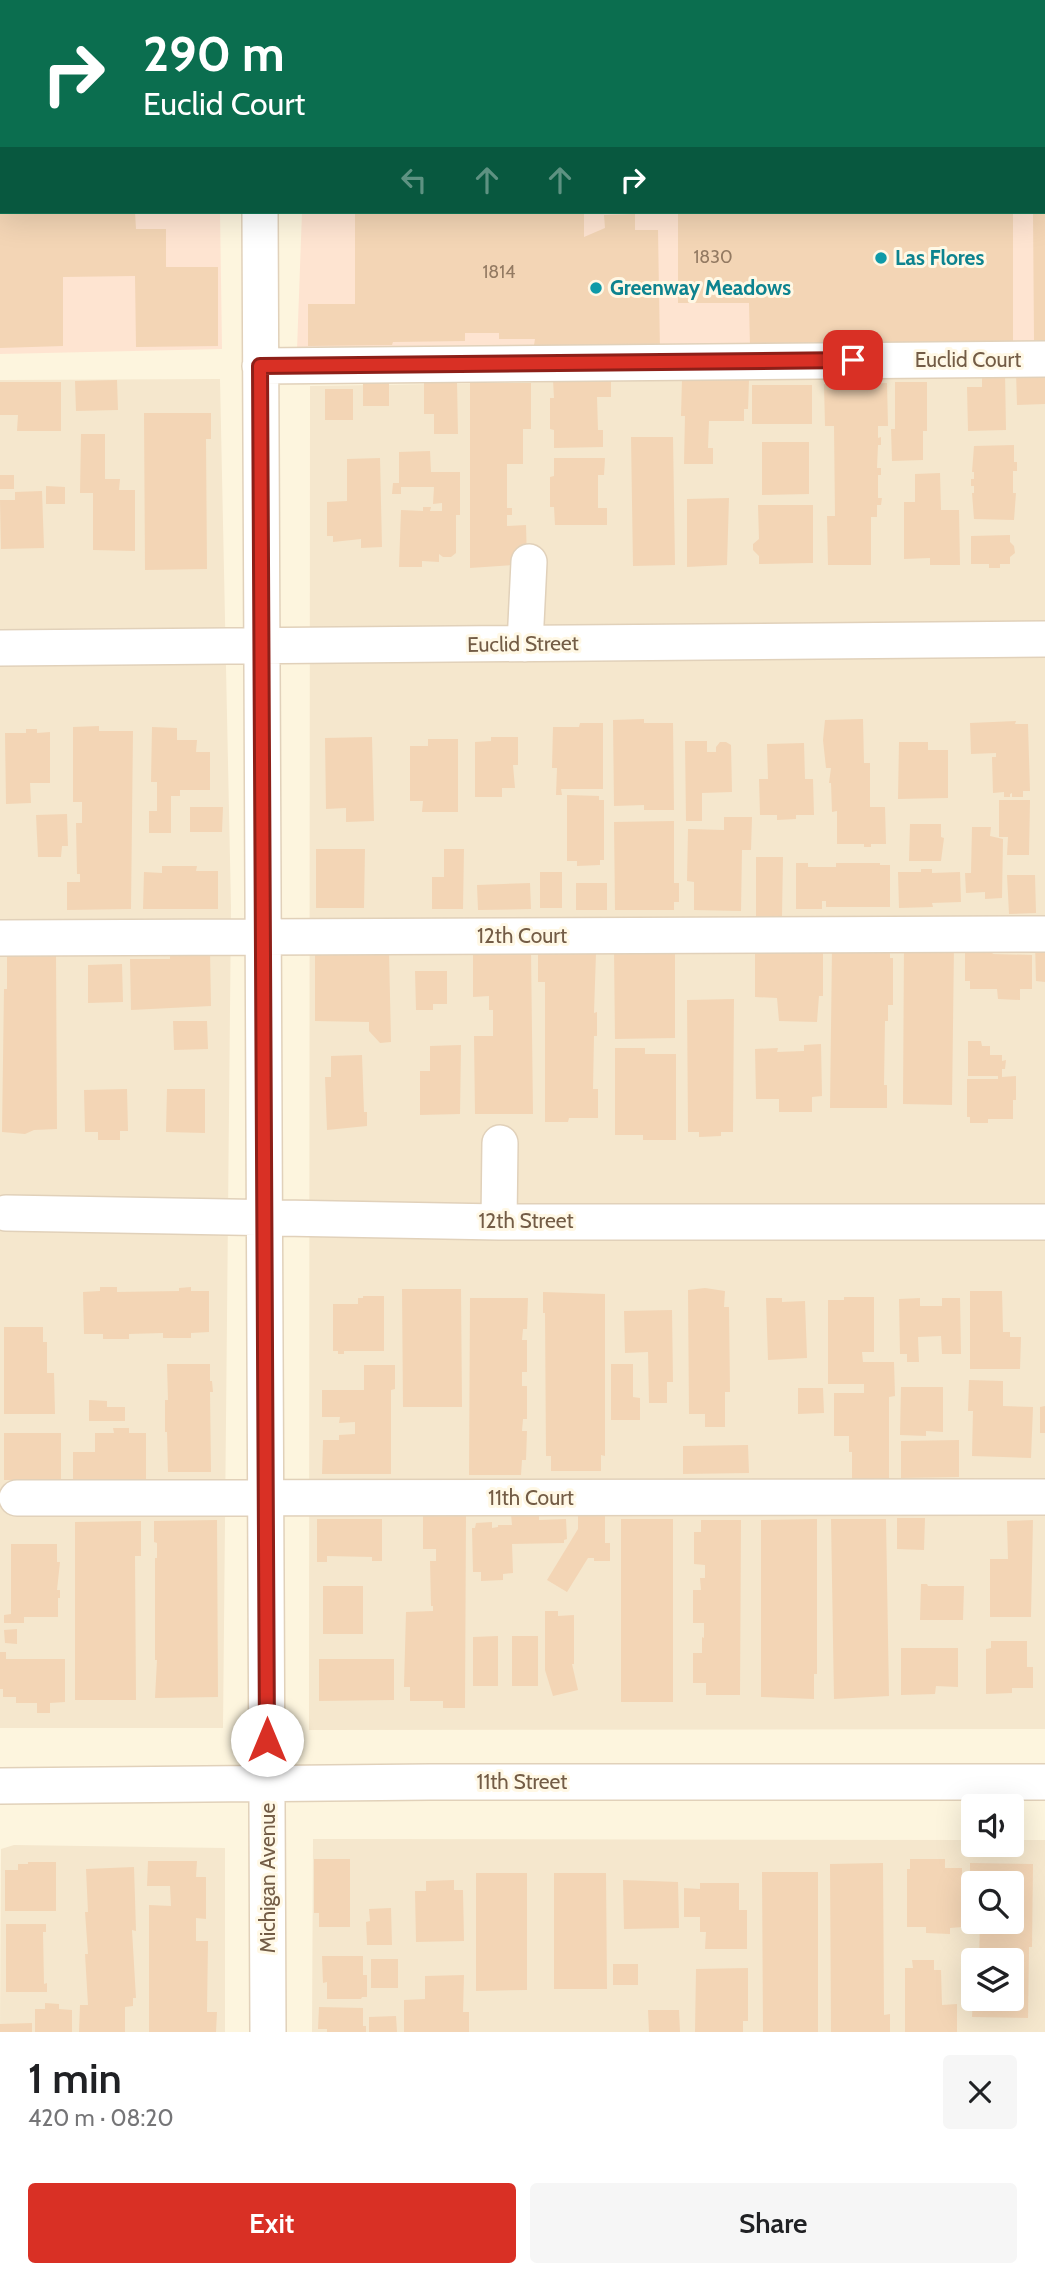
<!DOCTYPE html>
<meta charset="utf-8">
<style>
body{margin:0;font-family:Cabin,sans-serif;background:#f6f6f6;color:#202124;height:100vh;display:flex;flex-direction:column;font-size:26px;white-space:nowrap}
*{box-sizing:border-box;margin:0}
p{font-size:23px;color:#757577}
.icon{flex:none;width:38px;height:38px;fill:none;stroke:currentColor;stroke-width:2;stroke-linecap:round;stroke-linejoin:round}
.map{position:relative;height:2032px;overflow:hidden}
.side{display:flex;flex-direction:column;background:#fff;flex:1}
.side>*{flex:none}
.top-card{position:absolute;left:0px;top:0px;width:1046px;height:214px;box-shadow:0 7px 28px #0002;background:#0b6e4f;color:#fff;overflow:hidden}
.tools{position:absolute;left:961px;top:1794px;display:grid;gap:14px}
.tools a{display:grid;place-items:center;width:63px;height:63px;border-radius:7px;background:#fff;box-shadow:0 7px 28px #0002;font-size:35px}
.pin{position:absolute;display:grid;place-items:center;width:60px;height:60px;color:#fff;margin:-30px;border-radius:14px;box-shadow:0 4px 10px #0006}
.me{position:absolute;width:77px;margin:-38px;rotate:0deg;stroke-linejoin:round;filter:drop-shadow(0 0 5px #0008)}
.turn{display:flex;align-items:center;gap:24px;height:147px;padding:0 28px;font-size:32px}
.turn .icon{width:91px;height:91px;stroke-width:2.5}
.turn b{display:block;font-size:49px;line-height:60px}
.lanes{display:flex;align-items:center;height:66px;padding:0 28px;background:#0003;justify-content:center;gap:35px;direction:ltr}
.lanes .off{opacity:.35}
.round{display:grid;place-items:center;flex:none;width:74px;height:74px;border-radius:7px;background:#f6f6f6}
.overview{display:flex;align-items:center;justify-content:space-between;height:119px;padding:0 28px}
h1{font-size:42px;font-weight:600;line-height:52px}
.primary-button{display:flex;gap:14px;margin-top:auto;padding:14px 28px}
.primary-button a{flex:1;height:80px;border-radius:7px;background:#d93025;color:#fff;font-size:28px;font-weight:600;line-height:80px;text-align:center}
.primary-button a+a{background:#f6f6f6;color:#202124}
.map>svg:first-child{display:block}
.residential{fill:#f5e7cd;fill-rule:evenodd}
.commercial{fill:#fee4d1}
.green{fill:#caeabd}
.building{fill:#f3d5b5}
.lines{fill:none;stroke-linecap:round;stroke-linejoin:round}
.minor-casing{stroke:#e1d1ba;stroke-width:38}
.minor{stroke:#fff;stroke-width:35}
.route-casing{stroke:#8d1f18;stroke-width:18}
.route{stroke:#d93025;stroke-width:12}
.culture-dot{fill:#0f9aa8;stroke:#fff8e5;stroke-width:2.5}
.labels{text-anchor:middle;stroke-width:6;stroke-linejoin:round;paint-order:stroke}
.number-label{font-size:18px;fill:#937a62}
.culture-label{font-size:21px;font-weight:bold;fill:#0d838f;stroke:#fff8e5;text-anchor:start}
.street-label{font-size:21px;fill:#735c46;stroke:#fff8e5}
</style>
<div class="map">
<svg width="1045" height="2032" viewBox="0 0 1045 2032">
<rect width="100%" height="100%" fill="#fdf5de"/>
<path class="residential" d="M1045 374V1729L309 1730 310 386Z
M220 379 231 907 223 1728H0V380Z
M313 1839 973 1840V1844H1012V1840H1045V2032H312ZM973 1883H1012V1922H973ZM973 1960H1012V1998H973Z
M14 1845 225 1848V2032H0L1 1849Z"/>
<path class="commercial" d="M0 134 2 212H220L222 349 0 354Z
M1045 135V347L297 350 302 212H1045Z"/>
<path class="green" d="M305 0H1045V17V2Z"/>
<path class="building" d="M0 212H135L136 229H166V267H218V346L136 347 135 276 63 277V346L0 348Z
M355 212H584V237L605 228 604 215 635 214V230H658L660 352 533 351 535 339H499V333H465V341L393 342 392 345 308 346V304H355Z
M678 212H1013V341L750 347 749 303H678Z
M1033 212H1045V340H1034Z
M982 372H1005L1006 430 968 431 967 387H982Z
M1016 372H1045V404L1017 405Z
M682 379 749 380 748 409H744V421H709L708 448H713V464H684L685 416H681Z
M117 380 118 410 76 411 75 381Z
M553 380H611V397H597L598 430H603V447L554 448V430L550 429V398H554Z
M457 381 458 434H434V414H424V382Z
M0 382H61V431H17L18 415H0Z
M895 382H927V431H923V460L892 461 891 429H895Z
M363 383H389V406H363Z
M470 383H531V429H523V464H507V508H512V515H507V526L526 525 527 561 512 565 470 568Z
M887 383 888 426H878V438L881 437V445H878L877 468H881V475H878V498H882L881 505H877V517H871V565H828L827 516H835L834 426H825L824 384Z
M752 385H812V424H752Z
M325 389H353V420H325Z
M144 413H211V439H206L207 569 145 570Z
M81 434H105V479H120L119 490H135V551L93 550V493H80Z
M631 437H673L675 565 633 566Z
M762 442H809V494L762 495Z
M1014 445V462H1017V471H1013V493H1016L1014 520 974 519 972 493H974V486H971V479H974V472H972L974 446Z
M430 451 431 472H460V515H456V553L451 557H443L439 554V562L422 561V567H399L401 510 423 511V507H431L430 511H442V503L433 504 434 487H401V494H392L393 483H399V452Z
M380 458 382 547 361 548V539L333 542V536H327V502L347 501V459Z
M554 458H605L604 475H598V508H607V525H555L554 507H550V477L554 476Z
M940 473 941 510H959L960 565H930V558L904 559V502H915V474Z
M0 475H14V489H0Z
M46 486 65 487V504H46Z
M42 491 44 548 1 549 0 500H15V492Z
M729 498 727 565 687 567V499Z
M758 505H813V563L759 564V556L753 550V544L759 539Z
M1010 535V542L1014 546 1015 553 1010 557V564H1000V568H989V564H971V536Z
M644 719V723H673L674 810H644V805L614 806 613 720Z
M863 719 864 763H870V807H885L886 844H871V847H864V844H837V811L832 812 831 783H829L831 768H826L823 740 825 720Z
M1016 721 1015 724H1028L1030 791H1023V797H1012V793L1010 794V797H1004V792L993 793 992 757H996V753L971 754 970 723Z
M580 723H603V789H561L562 795H556L557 768H552L553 727H579Z
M99 726V731H133L131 909 67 910V882H80V874H77L76 823H82V802H73V727Z
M152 727 177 728V740H197L196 752H210V790H180V796H171V833H149V811H157V782H151Z
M26 729H37V733L50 732V783H30L31 803 6 804 5 733H26Z
M372 737 374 821 346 822V808L326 809 325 738Z
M491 737H518V765H513L515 788H502V797H475V742L491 741Z
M428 739H458V812H422L423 801H410V746H428Z
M685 741H707V752H716V747L720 742H726L731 745 732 792 702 793V821H686Z
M899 742H928V750H948V798L898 799Z
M804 743 805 779H813L814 815H796V819L777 820V815H760L759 779H768L767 744Z
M567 795 599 796V800H604V860H600V865L577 866V861H567Z
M999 800H1030L1029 855H1007L1008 837H999Z
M190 807H223L222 832H190Z
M67 814 68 846H62L61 857H38L36 815Z
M724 817H752L751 850H742L741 911 694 910V882L687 881 688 829 724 830Z
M674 821V883H679V902H674V910H615L614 822Z
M910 824H941V837L944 838 941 861H909Z
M972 827H991L990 836 1003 839 1002 898 985 899V892L966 893 965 873H971Z
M316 849H365L364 908H316Z
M444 849H464L463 909H432V877H444Z
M756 857H783L782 916H756Z
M796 863H808V867H836V863H880V865H890V907H826V901H822V909H796Z
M162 866H197L196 871H218V909H143L144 872 162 873Z
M921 869H932V873L960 872 961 902 932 903 933 907 899 908 898 872H921Z
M540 872H562V908H540Z
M1007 875H1035L1036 913 1009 914Z
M530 883 531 909 478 910 477 885Z
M576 883H607V910H576Z
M965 941H995V952L992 954 1032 955V989H1020V1000L998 999 997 989H970V981H965Z
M1035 943H1045V982L1036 981Z
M904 945H954L952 1105 903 1104Z
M832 948H890V958H893V1005H888V1021H885L884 1085H887V1108H830Z
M675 949V1038L615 1039 614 950Z
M315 950 389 951 391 1042 380 1043 369 1031V1022L315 1021Z
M170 951H210L211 1006 131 1010 130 959H170Z
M531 951 533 1114H475L474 1036H493V1010H489V996L473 997V952Z
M755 952 823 953V996H819L817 1022 779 1021 777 998 755 997Z
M538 953H596L594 1013 597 1012V1036H594L593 1089H598V1118H569L568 1122H545V982H538Z
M56 955 57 1129 34 1130 25 1134 2 1132 4 989H7V956Z
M122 964 123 1002 88 1003V965Z
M415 971H447V1004H433V1010H416Z
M734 999 733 1132H721V1136L699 1137V1132H688L687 1000Z
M173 1021H207L208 1049 174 1050Z
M968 1041H981L982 1046H990V1055H1002V1061L1006 1060 1005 1069H1002V1077L1016 1076V1100H1013V1119H988V1123H970V1117H967V1079H998V1076H968Z
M821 1044 822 1096 812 1097V1112H779V1099H756L755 1049 778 1048 777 1052 804 1051V1045Z
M461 1045 460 1114 420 1115V1071H430V1046Z
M615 1048H645V1054H676V1140H643V1135H615Z
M362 1055 364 1112H367V1126L327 1130 325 1077H331V1056Z
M127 1089 128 1131H120V1140H98V1132H85L84 1090Z
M167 1089H205V1133L166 1132Z
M100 1287H117V1292L179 1291V1288L191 1287V1291H209V1332L191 1333V1338H163V1333L129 1334V1339H103V1334H84L83 1292 100 1291Z
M705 1288 725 1291 724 1307H729L730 1392H725V1427H705V1414H689L688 1290Z
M402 1289H461L462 1407H403Z
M970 1291H1002L1003 1332H1010V1337H1021L1020 1369H970Z
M543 1292 605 1294V1456L601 1455V1471H551V1456H546L545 1313H543Z
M363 1296H384V1351H344V1354H338V1351H333V1304H358V1298H363Z
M844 1297H874V1352H862L863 1362H894L895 1396 889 1397V1480H852V1452H849V1436H834V1393H864V1384H828V1300H844Z
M470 1298H528L527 1329H523L522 1340H527V1372H522V1386H527V1419H523L522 1431H527L526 1460H522L521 1475H469Z
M766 1298H782V1302L805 1301 807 1358 768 1360Z
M920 1298V1306H942V1298H960L961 1354H942L941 1336 918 1337 919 1362H907V1354H900L899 1299Z
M672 1310 673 1382H667V1403H649L648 1352 625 1353 624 1311Z
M4 1327H43V1342H47V1373H54L55 1414H4Z
M167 1364H210V1381H212L213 1392H210L211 1472H168L167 1432H165V1400H168Z
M611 1364H633V1397L640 1398V1420H611Z
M364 1365H395V1389L391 1390V1474H322L323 1440H339V1435L355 1434V1422L339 1423 340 1417H322V1390H364Z
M969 1380 1003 1381V1406L1033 1407 1031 1458 972 1456 973 1411H968Z
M901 1387H943V1432L926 1431V1436L900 1435Z
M798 1388H823L824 1413 798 1414Z
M89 1400 107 1401V1407H125V1421H89Z
M1045 1406V1433H1040V1407Z
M113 1428H129V1433H146V1481H73V1452H95V1433H114Z
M4 1433H61V1480H4Z
M959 1440V1477L901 1478V1441Z
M748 1445 749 1473 683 1474V1446Z
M466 1514 465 1708H443V1701H410V1687H404L406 1612 433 1611V1606H431L430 1561H436V1549H423V1515Z
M511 1514H539V1520L566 1519 567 1539 564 1540V1543L512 1544 513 1573 503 1574V1580L481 1581V1572H473L472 1528H475L476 1523 492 1522V1528L498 1527V1525H512Z
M578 1514H605V1543H610V1561H594V1558H588L567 1592 547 1580 578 1529Z
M897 1518H925L924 1550 897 1549Z
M317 1519H382V1561H372V1557L327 1556V1562H317Z
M621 1519H673V1702H621Z
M817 1519V1674H814V1699L761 1697V1520Z
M831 1519H886L889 1696 834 1699Z
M217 1520 218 1697 155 1698 157 1660H155V1558H157V1543L154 1542V1521Z
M701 1520H741L740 1695H706V1683H693V1653H702V1637L704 1638V1623H693V1590H701L700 1578H705V1565L694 1564V1532H701Z
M1033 1520 1031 1617H990V1559H1008L1007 1521Z
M141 1521V1556H135L136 1700H75V1522Z
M11 1544H57V1562H60L57 1590H60V1598H58V1617H24V1623H4V1615L11 1614Z
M921 1584H927L928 1586H964L963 1620H920Z
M323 1586H363V1634H323Z
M545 1611H558V1616L574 1615V1664H572L578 1690 553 1696 545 1670Z
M17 1629V1644L5 1643 4 1630Z
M498 1636V1686H473V1637Z
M512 1636H538V1686H512Z
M991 1641H1027V1667H1033V1688H1012V1693L986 1694V1649L991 1648Z
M901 1648H958V1687L936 1686 935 1694 901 1695Z
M0 1652H6V1659H65V1702L50 1703V1713H37V1703H16V1697H3V1689H0Z
M319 1659H394V1700L319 1701Z
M314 1859H350V1927H319V1913H314Z
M910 1859H945V1868H962V1927L950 1928V1934L926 1933V1927H907V1869H910Z
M148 1861H197L196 1877H206V1919L196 1918V1941H208L207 2012H217L216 2032H149V1905L171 1906 170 1886H147Z
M28 1862H56V1911H5V1870H18V1864H28Z
M883 1863 884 2015 890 2014V2032H831L830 1864Z
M970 1863 1033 1864 1032 1947H1029L1028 2018 972 2017 973 1998H1012V1960H979L980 1922H1012V1883H973V1879L970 1878Z
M134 1867 136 1931 132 1930 136 1998H133V2006L125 2007V2032H79L80 2005H88L85 1954H88L85 1912H88L86 1869Z
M762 1872H818V2032H763Z
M476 1873H527V1990L476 1991Z
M554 1873H606L607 1989H554Z
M454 1880V1890H463L464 1941 416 1942 415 1891H426V1881Z
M623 1880 678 1882 679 1928 624 1929Z
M700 1883H739V1910H747V1949H705L706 1932H700V1917H684V1888L700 1889Z
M391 1908 392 1945H367L366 1922 370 1921 369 1909Z
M6 1924H46V1932H43L44 1984 47 1983V1992H6Z
M322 1956H363V1975H367V1997H362L361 1999H327V1982L323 1983Z
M371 1959H398V1988H371Z
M912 1960H934V1970H941L942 2005 957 2004V2032H905V1968H913Z
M613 1964H638V1985H613Z
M748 1968V2021H743V2032H695L696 1969Z
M464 1975 463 2012H469V2032H404V2000L425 1999V1976Z
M45 2003 59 2004V2009L72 2010V2032H35V2009H45Z
M319 2007 363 2008V2026H366V2032H327V2029H318Z
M648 2010H679L680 2032H649Z
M396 2016 397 2032H369V2017Z
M32 2023V2032H0V2024Z"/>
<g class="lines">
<g class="minor-casing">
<path id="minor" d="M259 0V2
M1032 2V0
M0 81H2
M260 212 268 2032
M260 366 1045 359
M525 644 529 562
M0 648 1045 639
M0 938 1045 934
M6 1213 499 1222H1045
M499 1222 500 1143
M17 1498 1045 1497
M0 1786 430 1782H1045"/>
</g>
<use href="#minor" class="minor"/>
</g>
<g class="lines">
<g class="route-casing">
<path id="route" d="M267 1740 260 366 853 360"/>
</g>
<use href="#route" class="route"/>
</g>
<g class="culture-dot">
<circle cx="881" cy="258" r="7"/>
<circle cx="596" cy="288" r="7"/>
</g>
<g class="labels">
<g class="number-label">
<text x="713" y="263">1830</text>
<text x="499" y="278">1814</text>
</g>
<g class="culture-label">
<text x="895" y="265">Las Flores</text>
<text x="610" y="295">Greenway Meadows</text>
</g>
<g class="street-label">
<text x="968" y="367">Euclid Court</text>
<text transform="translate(523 644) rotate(-1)" y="7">Euclid Street</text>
<text x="522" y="943">12th Court</text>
<text x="526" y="1228">12th Street</text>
<text x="531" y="1505">11th Court</text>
<text x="522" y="1789">11th Street</text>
<text transform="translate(268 1878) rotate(-90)" y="7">Michigan Avenue</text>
</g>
</g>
</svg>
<div class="tools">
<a><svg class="icon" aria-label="sound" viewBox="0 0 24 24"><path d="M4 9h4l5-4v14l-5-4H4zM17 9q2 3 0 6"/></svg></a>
<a><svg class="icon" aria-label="search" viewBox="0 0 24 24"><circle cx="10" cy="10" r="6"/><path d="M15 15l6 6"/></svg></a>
<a><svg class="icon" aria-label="layers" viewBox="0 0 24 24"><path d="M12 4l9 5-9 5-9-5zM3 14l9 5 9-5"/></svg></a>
</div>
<div class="pin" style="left:853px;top:360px;background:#d93025"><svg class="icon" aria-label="arrive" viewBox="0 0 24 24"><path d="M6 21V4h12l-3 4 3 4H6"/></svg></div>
<svg class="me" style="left:267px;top:1740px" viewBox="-20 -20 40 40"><circle r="19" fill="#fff"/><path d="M0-13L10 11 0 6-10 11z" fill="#d93025"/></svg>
<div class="top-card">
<div class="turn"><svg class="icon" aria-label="right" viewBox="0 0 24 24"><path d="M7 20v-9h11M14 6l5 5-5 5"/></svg><div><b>290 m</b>Euclid Court</div></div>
<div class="lanes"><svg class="icon off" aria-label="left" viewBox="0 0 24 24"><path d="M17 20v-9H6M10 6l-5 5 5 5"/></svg><svg class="icon off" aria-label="ahead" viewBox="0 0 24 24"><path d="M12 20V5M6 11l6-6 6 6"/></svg><svg class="icon off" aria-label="ahead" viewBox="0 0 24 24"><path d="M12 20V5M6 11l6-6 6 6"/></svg><svg class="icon" aria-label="right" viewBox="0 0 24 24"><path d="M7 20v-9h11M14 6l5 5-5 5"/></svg></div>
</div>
</div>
<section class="side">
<div class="overview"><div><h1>1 min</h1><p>420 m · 08:20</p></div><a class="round"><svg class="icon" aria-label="close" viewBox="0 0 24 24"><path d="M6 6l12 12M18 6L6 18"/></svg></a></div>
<div class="primary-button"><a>Exit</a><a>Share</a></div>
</section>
